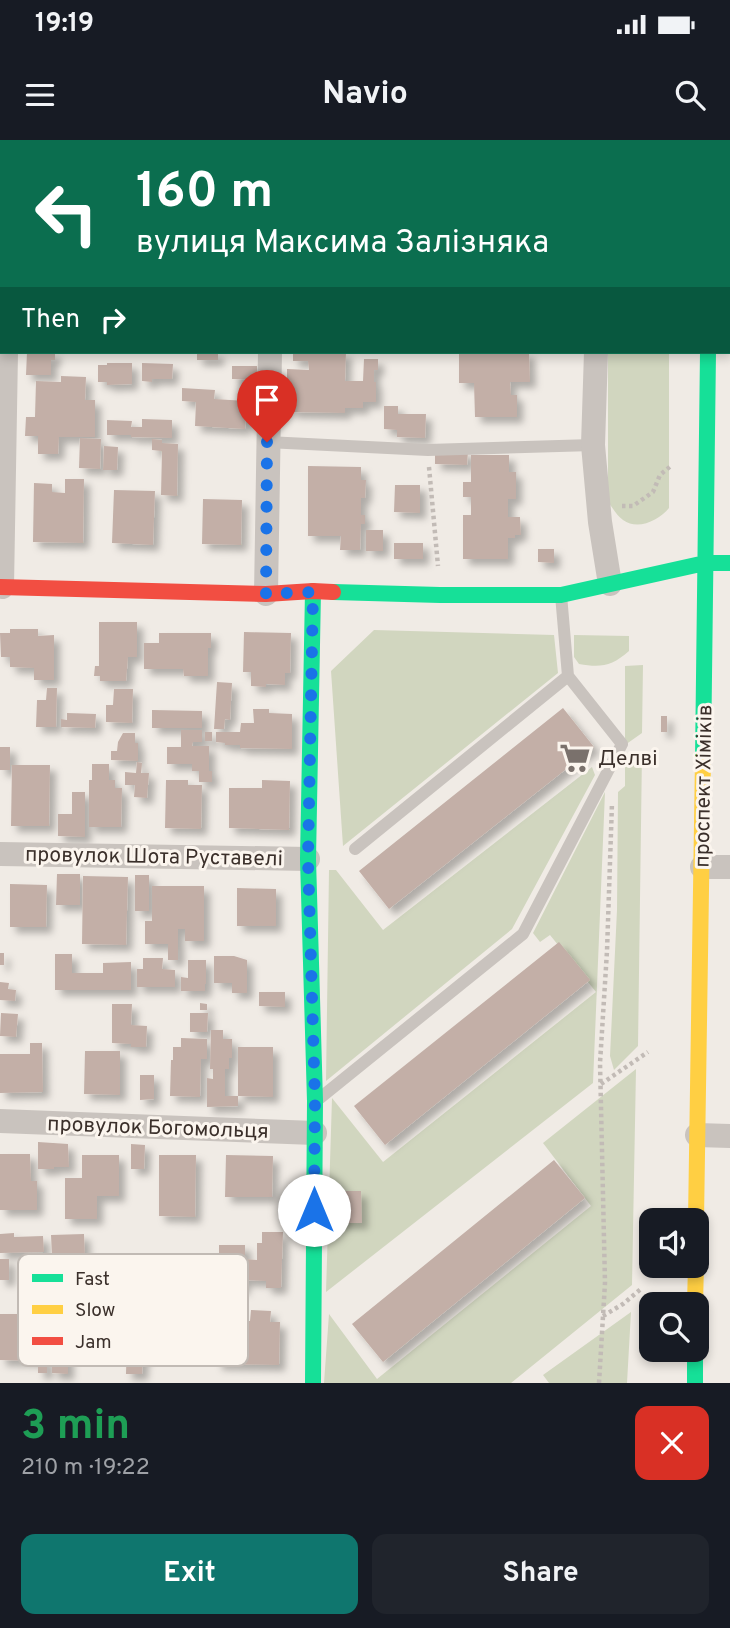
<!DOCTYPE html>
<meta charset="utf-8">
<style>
body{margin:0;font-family:Overpass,sans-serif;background:#20242c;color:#f1f3f6;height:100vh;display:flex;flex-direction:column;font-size:26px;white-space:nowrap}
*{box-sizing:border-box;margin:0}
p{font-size:23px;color:#9ea1a6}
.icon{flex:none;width:38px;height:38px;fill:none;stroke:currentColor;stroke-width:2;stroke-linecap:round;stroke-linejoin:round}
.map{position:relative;height:1243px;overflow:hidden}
.drawer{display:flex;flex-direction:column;background:#171b24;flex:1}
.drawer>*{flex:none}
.top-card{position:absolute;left:0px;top:0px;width:732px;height:214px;box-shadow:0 4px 10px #0003;background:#0b6e4f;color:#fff;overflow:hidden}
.buttons{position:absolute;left:639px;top:1068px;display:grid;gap:14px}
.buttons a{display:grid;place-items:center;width:70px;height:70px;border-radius:14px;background:#171b24;box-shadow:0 4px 10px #0003;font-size:35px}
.pin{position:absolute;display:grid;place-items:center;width:60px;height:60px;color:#fff;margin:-72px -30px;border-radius:50% 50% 50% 0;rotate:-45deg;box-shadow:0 0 7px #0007}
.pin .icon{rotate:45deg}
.me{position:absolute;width:77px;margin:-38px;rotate:0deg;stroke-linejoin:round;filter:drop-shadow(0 0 5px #0008)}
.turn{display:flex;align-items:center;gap:24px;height:147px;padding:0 21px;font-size:32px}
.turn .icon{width:91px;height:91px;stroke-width:2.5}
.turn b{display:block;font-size:49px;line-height:60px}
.then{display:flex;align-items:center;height:66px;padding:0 21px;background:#0003;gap:14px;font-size:26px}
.round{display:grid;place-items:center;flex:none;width:74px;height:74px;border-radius:14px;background:#20242c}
.overview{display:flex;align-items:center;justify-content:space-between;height:119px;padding:0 21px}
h1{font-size:42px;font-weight:700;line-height:52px;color:#1e9e55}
.action{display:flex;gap:14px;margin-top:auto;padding:14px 21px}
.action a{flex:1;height:80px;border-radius:14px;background:#0f766e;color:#fff;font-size:28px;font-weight:700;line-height:80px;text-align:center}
.action a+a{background:#20242c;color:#f1f3f6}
.status{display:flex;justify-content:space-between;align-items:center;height:49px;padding:0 35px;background:#171b24;direction:ltr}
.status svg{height:19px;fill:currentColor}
header{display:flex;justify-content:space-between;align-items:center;height:91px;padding:0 21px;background:#171b24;font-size:32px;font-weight:700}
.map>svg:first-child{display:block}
.green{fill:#d1d6bf}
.building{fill:#c3afa7;filter:url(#shadow)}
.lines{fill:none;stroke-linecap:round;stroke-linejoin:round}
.path{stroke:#c2bbb6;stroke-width:4.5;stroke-dasharray:3.5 3.5;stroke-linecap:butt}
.lane{stroke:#c9c3be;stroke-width:12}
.street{stroke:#c9c3be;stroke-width:24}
.fast{stroke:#16e098;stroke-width:16}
.slow{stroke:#ffcf43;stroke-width:16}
.jam{stroke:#f24e42;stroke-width:16}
.route{stroke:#1a73e8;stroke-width:12;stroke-dasharray:0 21.6}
.labels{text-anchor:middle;stroke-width:6;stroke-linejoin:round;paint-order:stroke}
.poi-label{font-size:21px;fill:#3b302b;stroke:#fbf5ee;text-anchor:start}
.street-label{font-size:21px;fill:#3b302b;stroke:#fbf5ee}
.key{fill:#fbf5ee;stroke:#c1bab4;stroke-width:2}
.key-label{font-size:19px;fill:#3b302b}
</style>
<div class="status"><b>19:19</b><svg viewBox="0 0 49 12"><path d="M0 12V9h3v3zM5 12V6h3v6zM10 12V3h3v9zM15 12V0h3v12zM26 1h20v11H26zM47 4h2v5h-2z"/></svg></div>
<header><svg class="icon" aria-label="menu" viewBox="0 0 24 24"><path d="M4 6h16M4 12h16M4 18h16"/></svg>Navio<svg class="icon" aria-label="search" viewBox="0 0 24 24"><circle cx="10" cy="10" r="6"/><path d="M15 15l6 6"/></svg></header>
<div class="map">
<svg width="730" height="1243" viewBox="0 0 730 1243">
<defs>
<filter id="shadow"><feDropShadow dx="6" dy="6" stdDeviation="3.5" flood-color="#0004"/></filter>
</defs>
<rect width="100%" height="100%" fill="#f0ebe5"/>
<path class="green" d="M608 212H669V368C659 380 638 391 623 380 617 376 613 368 608 362Z
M374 490 554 495 558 533 343 706 331 531Z
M574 495 629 496V511C612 526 601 528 579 524L574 517Z
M643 525 642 593 625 605V526Z
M642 612 638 906 614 930 610 916 617 770 618 652 625 646V622Z
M592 627 595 635 512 789 326 941 329 730H336L383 790Z
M605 652 593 943 326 1152 332 958 383 1022 596 852 550 795 540 802 533 793Z
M636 929 632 1145 511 1243H324L329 1174 377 1239 591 1066 543 1003Z
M631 1172 627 1243H549L543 1235Z"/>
<path class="building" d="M27 212H55V220H51V235H26Z
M197 212H218V220H197Z
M293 212H346L345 241H363L364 219H378V230H374V242H376V262H363V268H345V273L290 272V241H287V229L309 230 308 221H293Z
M474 212H529L530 242H510L511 255H517V277H475L474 243H459V214L474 213Z
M107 223H132V244L107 245V242H98V225H107Z
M142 223 173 224 172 239H152V242L142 241Z
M232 226H257V240L232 239Z
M61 236 86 237 85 260H95V297H59L58 314H38V296H25L26 277H35L36 241 61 242Z
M182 248 215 250 214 259 246 261 245 289 195 286 196 262 182 261Z
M384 266H398V274H426L425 298 397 297V290L384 289Z
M142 279 172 280V298L131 297V295H107V280L132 281 131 287H142Z
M80 298 101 299 100 329 79 328Z
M152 299 162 300V303L178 304 177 356 161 355 162 311 152 310Z
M104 306 118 307 117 330H103Z
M468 311 467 325 435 324V313Z
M471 315H509V332H516V359H508V377H520L521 395H515V398H508V419H463V375H471V357H463V342H471Z
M308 326 361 327V340H366L365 358H361V375H365V384H361L360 410H340L341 396H308Z
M65 339H84L83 403 33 402 34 343 52 344V352L65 353Z
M395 345H420V373L394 372Z
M114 350 155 351 153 405 112 403Z
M203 359 242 360 241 405 202 404Z
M366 390H383V411H366Z
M394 403H423V419H394Z
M538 409H554V423L538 422Z
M99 482H137V517H128L126 541H100V536H94L95 526H99Z
M10 489H38V496L54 495V540H34V528L10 527V517H1L0 493H10Z
M244 492 291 493 290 533H285V545L266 544V547L251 546V532H243Z
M159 493H211V508H208V536H184L183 529H144V503H159Z
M217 542 232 543 230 580 225 579 224 589H214Z
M47 548H57L56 587H36L37 560H46Z
M114 549H133L132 583 106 582V565H113Z
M563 568 594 607 389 769 359 731Z
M253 569H269V573L292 574V609L240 608V605H225V603L216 602V592H240L241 583H254Z
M152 570 202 571V588H152Z
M67 573 96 574 95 588 61 587V579L67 580Z
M661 576H667V592H661Z
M181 590H202V602H193L192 606H209V631H212V642H199V631H192V624H167V607H181Z
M205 592H212V601H205Z
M123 593H135V603H138V621L111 620V611H117L118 602Z
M0 607H10V630H0Z
M137 622 142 623 141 633H149L147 658 134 657 135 645H125V632L136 633Z
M92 624H109V640H115V648H122L121 687H89V640H92Z
M12 625H50L49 686H11Z
M166 640H188V645H202L201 689 165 688Z
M262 640 290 641 289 690 229 688V648H262Z
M72 652H85V697L58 696V674H72Z
M57 734H80V765H56Z
M135 735H149V771H135Z
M83 736 128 737 126 805 82 804Z
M10 744 47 745 46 787H10Z
M152 746H204V801H185V789H178V820H168V804H145V781H152Z
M237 748 276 749V786H237Z
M559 802 590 840 385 1005 354 966Z
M0 813H4V825H0Z
M55 814H72V833H103V823L131 822V850H55Z
M214 816H234L247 820V853H232V843H214Z
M143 818H163L162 829 175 830V847H137V829H143Z
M188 820H206V844H205V851H181V837L188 838Z
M0 842 9 843 8 849 16 850 15 861 0 860Z
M259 852H285V867L259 866Z
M200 863 207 864V870H200Z
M112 864H132L131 885 147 886 146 907H131V904L112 903Z
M1 873 18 874 16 897 0 896Z
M190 873H208L207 892H190Z
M211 890H223V899H232V918H229V929H225V956H238V966L207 967V938L213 939V929H210Z
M181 898 207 899V919H201L200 957 170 956 171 920H173V907H181Z
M30 903H42L43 952 0 953V914H30Z
M238 907H273V957L238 956Z
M85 911H120V955L84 954Z
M140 935H154V959L140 960Z
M38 1002 68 1004 69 1027H54V1029H38Z
M131 1004 145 1005 144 1029H131Z
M0 1014H30L31 1041H37V1070H0Z
M82 1015H119V1056H97V1079H65V1038H82Z
M159 1015H196L195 1077 159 1076Z
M226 1015 273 1016 272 1057H225Z
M554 1020 585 1058 383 1222 352 1184Z
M333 1051H361L362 1083H333Z
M262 1092H283L281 1148H266V1141L244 1140V1149H232V1134H219V1105H245V1119L257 1120V1103H262Z
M14 1093V1097L43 1096 44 1112 0 1113V1094Z
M84 1094 85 1118H67V1116L52 1115 51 1095Z
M0 1119H9V1140H0Z
M128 1164H141V1179L146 1178V1217H143L142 1234H126Z
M251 1170 271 1171 270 1182H280L279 1225 216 1224V1199H228L229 1181H250Z
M0 1174H39L38 1217H47V1233H38V1221L0 1220Z
M68 1208V1234L52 1233V1209Z"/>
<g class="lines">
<path class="path" d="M429 327 438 426
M622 366H633L653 352 660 335 672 325
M601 944 648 912
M603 1176 623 1164 642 1148
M599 1243 605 1143 600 923 607 811 612 663"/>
<path class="lane" d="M267 302 428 310 593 305
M355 709 568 536
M320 958 523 794 622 604 568 536 561 455"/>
<path class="street" d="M10 2V0
M275 2V0
M601 2V0
M596 212 593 305 600 382 610 444
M2 447 6 212
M266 454 270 212
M0 714 308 719
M702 727H730
M0 981 315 993
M697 995 730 996"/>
<path class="fast" d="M710 0V2
M313 451 308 719 315 961 313 1243
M333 452 440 455H561L705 423H730
M703 618 708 212
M695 1209V1243"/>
<path class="slow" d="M696 1080 703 618
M695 1164 696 1125"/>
<path class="jam" d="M0 447 266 454 313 451 333 452"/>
</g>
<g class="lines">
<path class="route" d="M267 302 266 454 313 452 308 719 315 961 314 1070"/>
</g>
<defs>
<g id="supermarket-bare" transform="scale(2.415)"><path d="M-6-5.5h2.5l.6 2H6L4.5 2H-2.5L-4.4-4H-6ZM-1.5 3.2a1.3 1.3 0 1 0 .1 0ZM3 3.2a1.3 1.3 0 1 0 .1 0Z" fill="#7a716c" stroke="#fbf5ee" stroke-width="2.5" paint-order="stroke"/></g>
</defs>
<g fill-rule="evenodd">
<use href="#supermarket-bare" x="575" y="618"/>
</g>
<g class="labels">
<g class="poi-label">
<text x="598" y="625">Делві</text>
</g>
<g class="street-label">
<text transform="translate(703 646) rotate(-89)" y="7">проспект Хіміків</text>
<text transform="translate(154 716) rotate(1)" y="7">провулок Шота Руставелі</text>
<text transform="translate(158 987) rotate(2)" y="7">провулок Богомольця</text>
</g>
</g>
<rect x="18" y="1114" width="230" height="112" rx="10" class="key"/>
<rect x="32" y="1134" width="31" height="8" fill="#16e098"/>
<rect x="32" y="1165" width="31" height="9" fill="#ffcf43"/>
<rect x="32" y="1197" width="31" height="8" fill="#f24e42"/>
<g class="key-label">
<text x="75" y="1145">Fast</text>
<text x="75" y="1176">Slow</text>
<text x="75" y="1208">Jam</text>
</g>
</svg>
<div class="buttons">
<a><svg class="icon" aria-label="sound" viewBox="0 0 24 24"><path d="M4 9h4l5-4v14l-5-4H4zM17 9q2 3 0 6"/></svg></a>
<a><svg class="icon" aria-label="search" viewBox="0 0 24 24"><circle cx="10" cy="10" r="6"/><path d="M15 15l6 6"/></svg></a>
</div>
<div class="pin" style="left:267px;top:302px;background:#d93025"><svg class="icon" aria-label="arrive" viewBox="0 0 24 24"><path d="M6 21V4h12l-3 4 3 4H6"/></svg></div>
<svg class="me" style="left:314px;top:1070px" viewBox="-20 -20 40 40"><circle r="19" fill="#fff"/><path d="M0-13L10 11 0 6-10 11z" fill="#1a73e8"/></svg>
<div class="top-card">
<div class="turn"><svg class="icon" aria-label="left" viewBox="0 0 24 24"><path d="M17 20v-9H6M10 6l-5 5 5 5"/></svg><div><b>160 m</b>вулиця Максима Залізняка</div></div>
<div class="then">Then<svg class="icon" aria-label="right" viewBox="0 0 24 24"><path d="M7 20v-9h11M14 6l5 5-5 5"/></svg></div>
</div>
</div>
<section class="drawer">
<div class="overview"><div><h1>3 min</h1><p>210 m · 19:22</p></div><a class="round" style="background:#d93025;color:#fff"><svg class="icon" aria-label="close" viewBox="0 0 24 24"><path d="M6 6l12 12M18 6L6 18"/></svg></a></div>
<div class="action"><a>Exit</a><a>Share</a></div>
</section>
